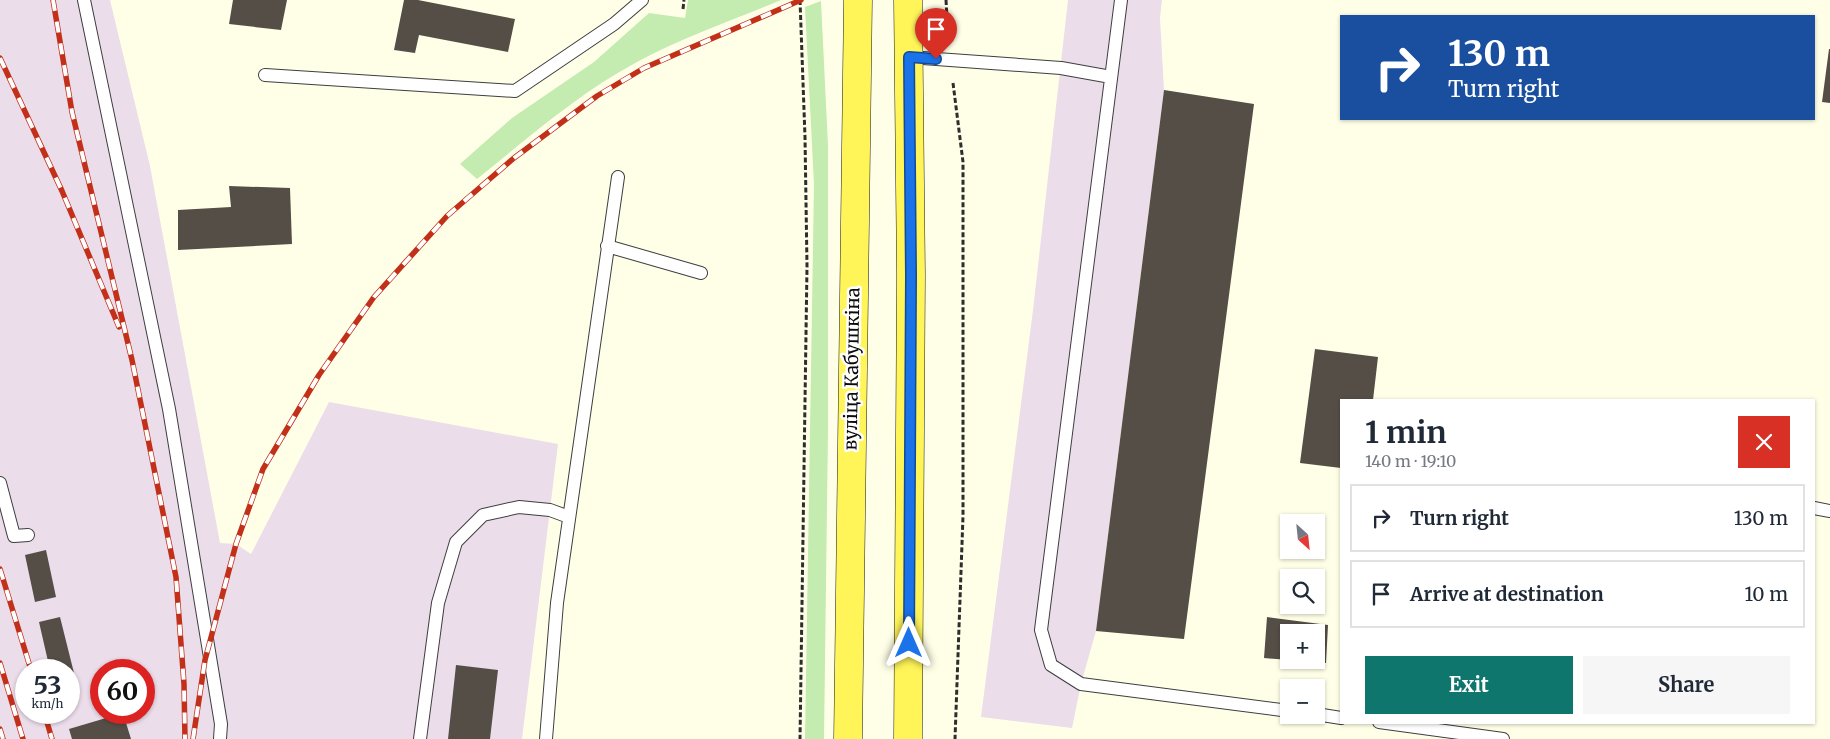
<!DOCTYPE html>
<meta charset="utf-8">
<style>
body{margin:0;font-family:Merriweather,serif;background:#f6f6f7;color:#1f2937;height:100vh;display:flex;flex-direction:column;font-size:19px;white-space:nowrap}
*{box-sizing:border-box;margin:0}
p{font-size:16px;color:#747a83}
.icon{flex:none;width:28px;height:28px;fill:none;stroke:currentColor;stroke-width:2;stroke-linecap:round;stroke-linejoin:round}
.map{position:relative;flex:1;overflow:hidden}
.sheet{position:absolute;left:1340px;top:399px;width:475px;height:325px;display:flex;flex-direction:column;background:#fff;border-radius:0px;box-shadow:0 1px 4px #0004}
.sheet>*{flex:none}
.guide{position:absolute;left:1340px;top:15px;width:475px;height:105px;border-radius:0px;box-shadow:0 1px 4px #0004;background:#1a4fa0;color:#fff;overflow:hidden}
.needle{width:32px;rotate:153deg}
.tools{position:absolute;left:1280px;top:514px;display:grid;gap:10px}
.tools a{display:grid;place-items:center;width:45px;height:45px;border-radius:0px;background:#fff;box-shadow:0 1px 4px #0004;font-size:25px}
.speed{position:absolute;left:15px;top:659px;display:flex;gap:10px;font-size:25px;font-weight:700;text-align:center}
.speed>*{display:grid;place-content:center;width:65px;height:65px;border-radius:50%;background:#fff;box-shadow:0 1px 4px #0004;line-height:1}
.speed small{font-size:12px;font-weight:400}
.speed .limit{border:8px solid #d22;background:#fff;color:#111}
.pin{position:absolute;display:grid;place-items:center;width:42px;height:42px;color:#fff;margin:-51px -21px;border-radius:50% 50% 50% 0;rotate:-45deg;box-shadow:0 0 5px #0007}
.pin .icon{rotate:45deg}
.me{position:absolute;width:55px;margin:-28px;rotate:0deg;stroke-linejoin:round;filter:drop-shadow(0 0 4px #0008)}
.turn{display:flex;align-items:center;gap:18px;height:105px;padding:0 25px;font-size:22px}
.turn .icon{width:65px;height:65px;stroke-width:2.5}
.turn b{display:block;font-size:35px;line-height:42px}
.round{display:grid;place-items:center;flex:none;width:52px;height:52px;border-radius:0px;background:#f6f6f7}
.head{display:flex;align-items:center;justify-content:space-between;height:85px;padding:0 25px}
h1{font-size:30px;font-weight:700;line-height:38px}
.button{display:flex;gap:10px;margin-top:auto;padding:10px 25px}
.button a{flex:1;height:58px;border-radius:0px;background:#0f766e;color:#fff;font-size:20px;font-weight:700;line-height:58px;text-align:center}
.button a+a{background:#f6f6f7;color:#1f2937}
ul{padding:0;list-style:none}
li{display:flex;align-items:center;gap:15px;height:68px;margin:0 10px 8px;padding:0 15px;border:2px solid #e0e1e3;border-radius:0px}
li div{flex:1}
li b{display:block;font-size:19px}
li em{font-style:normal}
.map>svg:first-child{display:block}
.industrial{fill:#ebddea;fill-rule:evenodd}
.green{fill:#c4ebb0}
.building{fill:#544e46}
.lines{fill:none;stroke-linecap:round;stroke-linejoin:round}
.lane-casing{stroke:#3e3e3e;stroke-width:14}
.primary-casing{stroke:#1c1c1c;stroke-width:29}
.path{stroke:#2d2d2d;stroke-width:3;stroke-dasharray:5 2.5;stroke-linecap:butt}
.lane{stroke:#fff;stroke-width:12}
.primary{stroke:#fff458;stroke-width:28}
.rail-casing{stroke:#c3301a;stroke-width:5.5}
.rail{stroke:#fff;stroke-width:4;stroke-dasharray:11;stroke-linecap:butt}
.route-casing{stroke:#114b97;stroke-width:12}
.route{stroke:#1a73e8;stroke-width:9}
.labels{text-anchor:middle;stroke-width:5;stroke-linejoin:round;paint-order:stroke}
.street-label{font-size:18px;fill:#0b0b0b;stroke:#fff}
</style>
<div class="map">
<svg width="1830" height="739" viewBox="0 0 1830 739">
<rect width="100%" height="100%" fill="#ffffe8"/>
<path class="industrial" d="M0 0H110L150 166 220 543 236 544 251 554 329 402 558 444 522 739H0ZM26 670H69V712H26ZM101 670H144V712H101Z
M1068 0H1162L1160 18 1164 90 1096 631 1081 684 1072 728 981 717 1033 310Z"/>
<path class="green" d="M688 0H781C733 20 683 37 637 62 579 93 528 138 477 179L460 164 512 118 594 62 649 13 685 18Z
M821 1 828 146V430L824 739H805L814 185 805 7Z"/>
<path class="building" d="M233 0H287L281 30 229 24Z
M404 0H418L515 19 508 52 419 35 415 53 394 50Z
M1829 49H1830V103L1822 102Z
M1164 90 1254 104 1184 639 1096 631Z
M229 186 290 188 292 244 178 250V210L231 207Z
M1315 349 1378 357 1373 400H1341V468L1300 463Z
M46 550 56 597 35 602 25 555Z
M60 617 75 677 69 679V670H50L39 622Z
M1267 617 1328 625 1326 663 1308 661 1316 660V632H1289V660L1264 658Z
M456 665 498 670 490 739H448Z
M123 713 131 739H72L69 729Z"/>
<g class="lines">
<g class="lane-casing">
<path id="lane" d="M84 0 169 409 221 724 220 739
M1121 0 1041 630 1051 665 1081 684 1289 711
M909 57 1061 68 1111 77
M265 75 515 91 614 24 642 0
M607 246 701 273
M0 483 14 536 28 535
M1814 508 1830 511
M1316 714 1341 718
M1379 722 1503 739
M420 739 438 603 456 542 483 515 519 507 550 510 569 517
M546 739 557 603 618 177"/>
</g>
<g class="primary-casing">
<path id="primary" d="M908 0 911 276 908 739
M848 739 858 0"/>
</g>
<path class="path" d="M800 0 805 137 807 266 800 739
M946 0 948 37
M683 9 684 0
M953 83 963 162V516L955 739"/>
<use href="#lane" class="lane"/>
<use href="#primary" class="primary"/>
<g class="rail-casing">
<path id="rail" d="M53 0 72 112 132 360 176 577 184 684 185 739
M0 58 62 191 119 327
M0 569 31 670
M0 663 23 739
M44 712 52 739
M0 729 3 739
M193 739 205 660 236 544 263 469 319 375 374 297 447 216 514 158 597 96 644 68 801 0"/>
</g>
<use href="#rail" class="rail"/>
</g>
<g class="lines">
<g class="route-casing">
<path id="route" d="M909 643 911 276 909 57 936 59"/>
</g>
<use href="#route" class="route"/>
</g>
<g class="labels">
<g class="street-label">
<text transform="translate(852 369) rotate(-89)" y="6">вуліца Кабушкіна</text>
</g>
</g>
</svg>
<div class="tools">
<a><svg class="needle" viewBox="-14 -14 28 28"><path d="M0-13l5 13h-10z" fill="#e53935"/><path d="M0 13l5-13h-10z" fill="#747a83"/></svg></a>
<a><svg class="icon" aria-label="search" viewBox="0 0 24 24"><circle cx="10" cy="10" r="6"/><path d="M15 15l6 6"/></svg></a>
<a>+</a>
<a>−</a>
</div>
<div class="speed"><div>53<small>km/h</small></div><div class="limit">60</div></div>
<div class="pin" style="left:936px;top:59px;background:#d93025"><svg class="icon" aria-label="arrive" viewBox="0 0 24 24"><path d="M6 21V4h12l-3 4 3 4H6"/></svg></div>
<svg class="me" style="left:909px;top:643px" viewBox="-20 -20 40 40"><path d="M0-17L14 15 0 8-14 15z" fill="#1a73e8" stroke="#fff" stroke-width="4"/></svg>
<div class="guide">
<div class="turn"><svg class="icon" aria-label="right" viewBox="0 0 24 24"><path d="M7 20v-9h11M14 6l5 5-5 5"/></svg><div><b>130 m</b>Turn right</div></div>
</div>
<section class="sheet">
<div class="head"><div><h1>1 min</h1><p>140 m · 19:10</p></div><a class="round" style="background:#d93025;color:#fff"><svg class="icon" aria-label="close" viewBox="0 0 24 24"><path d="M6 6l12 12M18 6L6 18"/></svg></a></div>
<ul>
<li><svg class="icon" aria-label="right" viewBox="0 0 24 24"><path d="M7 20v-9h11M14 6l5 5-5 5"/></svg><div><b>Turn right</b></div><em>130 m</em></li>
<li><svg class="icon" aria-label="arrive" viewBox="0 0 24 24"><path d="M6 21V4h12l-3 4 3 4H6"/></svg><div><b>Arrive at destination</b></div><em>10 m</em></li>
</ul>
<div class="button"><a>Exit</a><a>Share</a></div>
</section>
</div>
